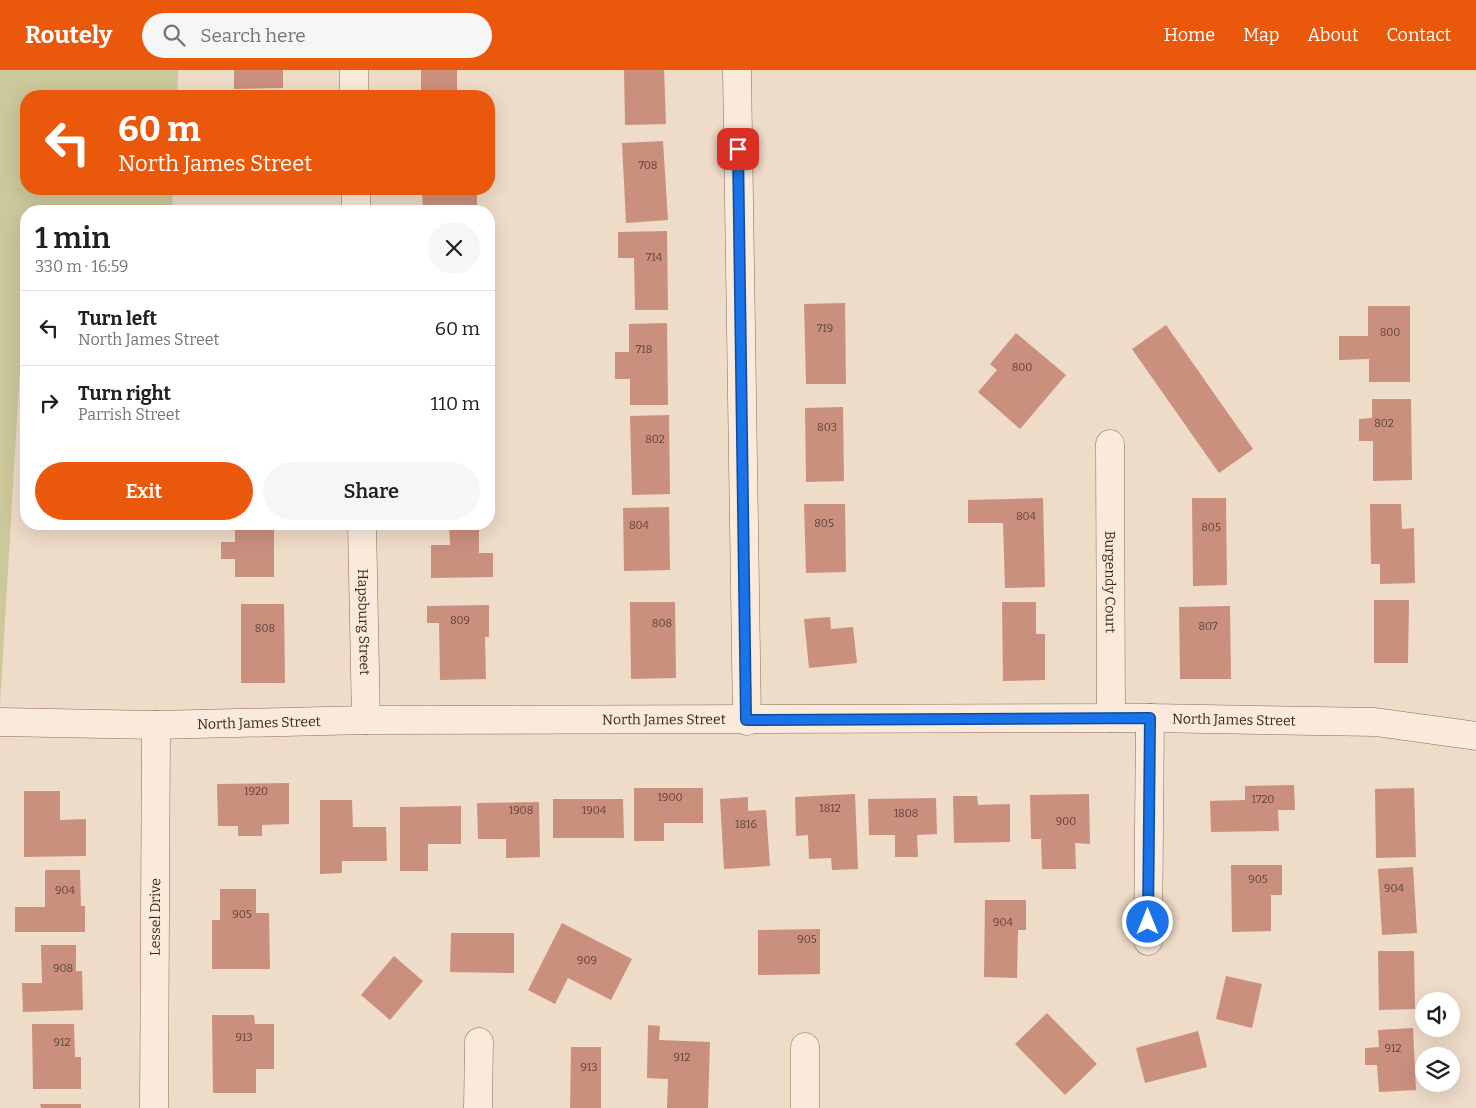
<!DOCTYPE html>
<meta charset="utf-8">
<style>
body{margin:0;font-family:Bitter,serif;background:#f6f6f6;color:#202124;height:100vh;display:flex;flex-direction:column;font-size:19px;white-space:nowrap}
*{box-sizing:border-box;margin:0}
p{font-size:16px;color:#757577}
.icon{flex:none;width:28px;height:28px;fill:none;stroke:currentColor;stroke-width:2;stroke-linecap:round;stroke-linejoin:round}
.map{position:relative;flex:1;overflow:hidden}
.panel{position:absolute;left:20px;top:135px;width:475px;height:325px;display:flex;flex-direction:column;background:#fff;border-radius:20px;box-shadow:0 5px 20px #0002}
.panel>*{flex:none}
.top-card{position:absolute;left:20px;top:20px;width:475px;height:105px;border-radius:20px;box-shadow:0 5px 20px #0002;background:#ea580c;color:#fff;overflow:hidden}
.tools{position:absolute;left:1415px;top:922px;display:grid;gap:10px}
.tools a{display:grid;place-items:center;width:45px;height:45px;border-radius:50%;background:#fff;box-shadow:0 5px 20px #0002;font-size:25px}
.pin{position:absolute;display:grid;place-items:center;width:42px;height:42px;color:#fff;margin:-21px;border-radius:10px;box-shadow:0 2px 8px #0006}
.me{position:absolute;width:55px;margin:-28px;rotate:0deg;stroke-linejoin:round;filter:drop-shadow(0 0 4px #0008)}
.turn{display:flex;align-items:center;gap:18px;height:105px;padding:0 15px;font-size:22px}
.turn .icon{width:65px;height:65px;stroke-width:2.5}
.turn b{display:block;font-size:35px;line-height:42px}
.round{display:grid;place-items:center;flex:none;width:52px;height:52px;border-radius:26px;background:#f6f6f6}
.headline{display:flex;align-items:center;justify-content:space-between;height:85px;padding:0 15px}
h1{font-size:30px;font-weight:600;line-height:38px}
.primary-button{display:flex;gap:10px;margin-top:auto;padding:10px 15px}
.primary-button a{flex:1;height:58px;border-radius:30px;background:#ea580c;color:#fff;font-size:20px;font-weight:600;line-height:58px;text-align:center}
.primary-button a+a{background:#f6f6f6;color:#202124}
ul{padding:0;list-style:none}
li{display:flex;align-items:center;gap:15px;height:75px;padding:0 15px;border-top:1px solid #e0e0e0}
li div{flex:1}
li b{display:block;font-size:19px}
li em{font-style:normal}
header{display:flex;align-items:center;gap:30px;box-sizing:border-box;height:70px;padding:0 25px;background:#ea580c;color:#fff}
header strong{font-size:24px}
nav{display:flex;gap:28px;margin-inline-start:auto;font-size:18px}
.search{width:350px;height:45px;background:#f6f6f6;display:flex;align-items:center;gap:12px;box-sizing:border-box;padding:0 18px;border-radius:28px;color:#757577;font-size:19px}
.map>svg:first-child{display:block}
.green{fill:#ccc89b}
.building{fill:#cb8f7e}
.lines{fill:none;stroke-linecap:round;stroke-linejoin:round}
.minor-casing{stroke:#8a6c5d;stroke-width:29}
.minor{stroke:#f9eadb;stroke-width:28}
.route-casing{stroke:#114b97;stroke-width:12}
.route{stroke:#1a73e8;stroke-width:9}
.labels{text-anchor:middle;stroke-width:4.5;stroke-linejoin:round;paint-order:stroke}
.number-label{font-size:11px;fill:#5e4238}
.street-label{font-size:14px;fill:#3a2820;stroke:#f5e7d7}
</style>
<header>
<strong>Routely</strong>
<div class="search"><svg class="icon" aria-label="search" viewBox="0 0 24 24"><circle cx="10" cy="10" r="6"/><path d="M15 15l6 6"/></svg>Search here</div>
<nav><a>Home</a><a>Map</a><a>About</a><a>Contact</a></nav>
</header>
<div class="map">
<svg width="1476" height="1038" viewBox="0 0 1476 1038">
<rect width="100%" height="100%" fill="#eedbc8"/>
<path class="green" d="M0 0H178L177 26H26V119H173L172 141H26V247L23 248 0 635Z"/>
<path class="building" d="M234 0H283V18L234 19Z
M421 0H457V26H421Z
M624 0H664L666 54 625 55Z
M663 71 668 150 626 153 622 73Z
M422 119H477V141H423Z
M667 161 668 240H635L634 188H618V162Z
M845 233 846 314H806L804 234Z
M1368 236H1410V312H1369V289L1339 290V266H1368Z
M667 253 668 335H630V309H615V282H629V254Z
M1166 255 1253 379 1219 403 1132 279Z
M1016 263 1066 305 1020 359 978 322 997 300 990 294Z
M1372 329H1411L1412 410 1373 411V371H1359V349L1372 348Z
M843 337 844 411 806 412 805 338Z
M669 345 670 424 632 425 630 346Z
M489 348 494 419H489Z
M1043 428 1045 517 1005 518 1003 453H968V430Z
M1192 428H1226L1227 515 1193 516Z
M804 434H845L846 502 806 503Z
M1370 434H1401L1402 459 1414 458 1415 513 1380 514V494H1371Z
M669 437 670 500 624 501 623 438Z
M235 454H274V507H235V489H221V472H235Z
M449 454H479V483H493V507L431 508V475H450Z
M1374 530H1409L1408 593H1374Z
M630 532H675L676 608 631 609Z
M1002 532H1036V564H1045V610L1003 611Z
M241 534H284L285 613H241Z
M489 535V567H485L486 609 440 610 439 553H427V536Z
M1230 536 1231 609H1180L1179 537Z
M830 547 831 559 853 557 857 593 809 598 804 549Z
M289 713V754L262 755V766H238V756H218L217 714Z
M1294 715 1295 740H1278L1279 761 1211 762 1210 731 1245 730V716Z
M634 718H703V753H664V771H634Z
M1414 718 1416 787 1376 788 1375 719Z
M24 721H60V750L86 749V786L24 787Z
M855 724 858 799 832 800 831 788 809 789 808 765 796 766 795 727Z
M1089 724 1090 774 1075 773 1076 799H1042L1041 769H1031L1030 725Z
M953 726H977L978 735 1010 734V772L954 773Z
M748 727V741L766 740 770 796 724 799 720 729Z
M936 728 937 764 917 765 918 787H895V765H869L868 729Z
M553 729H623L624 768H553Z
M320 730H352L353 757H386L387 791H342V803L320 804Z
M539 732 540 787 506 788V769H478L477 733Z
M461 736V774H428V801H400V737Z
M1231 795H1282V825H1271V861L1232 862Z
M1413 797 1417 863 1382 865 1378 799Z
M45 800H80L81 836H85V862H15V837H45Z
M220 819H256V843H269L270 899H212V850H220Z
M985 830H1026V860H1018L1017 908 984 907Z
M562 853 632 889 611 930 568 908 555 934 528 920Z
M820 859V904L758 905V860Z
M451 863H514V903L450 902Z
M41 875H76V901H82L83 940 23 942 22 913H42Z
M1378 881H1414L1415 939 1379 940Z
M394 886 423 911 390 950 361 925Z
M1226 906 1262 914 1252 958 1216 949Z
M1047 943 1097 994 1065 1025 1015 974Z
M212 945H254L255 954H274V999H256V1023H213Z
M32 954H74L75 987H81V1019H33Z
M648 955 660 956 659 970 710 972 708 1038H667L668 1009 647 1008Z
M1413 958 1416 1020 1379 1022 1377 995H1365V978L1379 977 1378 960Z
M1198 961 1207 997 1145 1013 1136 978Z
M571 977H601V1038H570Z
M40 1034H81V1038H41Z"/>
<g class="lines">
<g class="minor-casing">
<g id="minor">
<path d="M354 0V26"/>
<path d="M737 0 747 651"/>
<path d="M356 119V141"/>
<path id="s1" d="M1110 374 1111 648"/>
<path id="s2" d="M362 454 366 650"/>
<path id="s3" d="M0 652 156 655 366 650 1150 648 1375 652 1476 666"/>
<path d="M1148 871 1150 648"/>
<path id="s4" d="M154 1038 156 655"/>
<path d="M478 1038 479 972"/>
<path d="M805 1038V977"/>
</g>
</g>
<use href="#minor" class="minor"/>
</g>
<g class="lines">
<g class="route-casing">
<path id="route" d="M738 79 746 650 1150 648 1148 852"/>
</g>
<use href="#route" class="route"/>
</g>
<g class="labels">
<g class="number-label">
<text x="648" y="99">708</text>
<text x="654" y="191">714</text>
<text x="825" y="262">719</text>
<text x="1390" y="266">800</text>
<text x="644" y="283">718</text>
<text x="1022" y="301">800</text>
<text x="1384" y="357">802</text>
<text x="827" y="361">803</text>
<text x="655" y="373">802</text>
<text x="1026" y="450">804</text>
<text x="824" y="457">805</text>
<text x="639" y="459">804</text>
<text x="1211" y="461">805</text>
<text x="460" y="554">809</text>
<text x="662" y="557">808</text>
<text x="1208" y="560">807</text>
<text x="265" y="562">808</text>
<text x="256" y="725">1920</text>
<text x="670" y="731">1900</text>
<text x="1263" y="733">1720</text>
<text x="830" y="742">1812</text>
<text x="521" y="744">1908</text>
<text x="594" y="744">1904</text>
<text x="906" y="747">1808</text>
<text x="1066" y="755">900</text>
<text x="746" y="758">1816</text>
<text x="1258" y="813">905</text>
<text x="1394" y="822">904</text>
<text x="65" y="824">904</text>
<text x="242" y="848">905</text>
<text x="1003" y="856">904</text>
<text x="807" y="873">905</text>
<text x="587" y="894">909</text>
<text x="63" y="902">908</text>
<text x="244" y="971">913</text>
<text x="62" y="976">912</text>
<text x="1393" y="982">912</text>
<text x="682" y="991">912</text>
<text x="589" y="1001">913</text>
</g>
<g class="street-label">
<text dy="5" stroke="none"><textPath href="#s1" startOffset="138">Burgendy Court</textPath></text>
<text dy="5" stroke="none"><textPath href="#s2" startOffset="98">Hapsburg Street</textPath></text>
<text dy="5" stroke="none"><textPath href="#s3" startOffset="1234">North James Street</textPath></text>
<text dy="5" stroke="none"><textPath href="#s3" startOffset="664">North James Street</textPath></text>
<text dy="5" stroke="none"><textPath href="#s3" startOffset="259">North James Street</textPath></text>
<text dy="5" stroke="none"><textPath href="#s4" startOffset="191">Lessel Drive</textPath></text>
</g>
</g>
</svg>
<div class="tools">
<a><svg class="icon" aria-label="sound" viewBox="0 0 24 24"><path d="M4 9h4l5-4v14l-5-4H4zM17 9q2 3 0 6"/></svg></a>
<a><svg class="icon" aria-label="layers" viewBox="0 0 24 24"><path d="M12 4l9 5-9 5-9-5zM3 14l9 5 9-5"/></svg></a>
</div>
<div class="pin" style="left:738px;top:79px;background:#d93025"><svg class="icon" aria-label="arrive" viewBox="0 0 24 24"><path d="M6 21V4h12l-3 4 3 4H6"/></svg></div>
<svg class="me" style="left:1148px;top:852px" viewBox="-20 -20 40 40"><circle r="17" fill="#1a73e8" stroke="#fff" stroke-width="3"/><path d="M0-11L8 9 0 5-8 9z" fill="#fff"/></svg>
<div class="top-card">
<div class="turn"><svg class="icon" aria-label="left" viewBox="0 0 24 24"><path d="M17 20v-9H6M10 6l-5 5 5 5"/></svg><div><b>60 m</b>North James Street</div></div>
</div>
<section class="panel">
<div class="headline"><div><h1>1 min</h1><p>330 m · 16:59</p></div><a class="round"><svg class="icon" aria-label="close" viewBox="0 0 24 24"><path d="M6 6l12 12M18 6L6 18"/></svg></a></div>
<ul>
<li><svg class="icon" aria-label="left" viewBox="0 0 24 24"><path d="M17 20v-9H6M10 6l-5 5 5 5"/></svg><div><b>Turn left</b><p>North James Street</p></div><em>60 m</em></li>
<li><svg class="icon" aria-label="right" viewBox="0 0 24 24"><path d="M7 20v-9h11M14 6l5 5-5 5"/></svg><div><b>Turn right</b><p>Parrish Street</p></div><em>110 m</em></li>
</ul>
<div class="primary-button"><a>Exit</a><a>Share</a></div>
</section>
</div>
